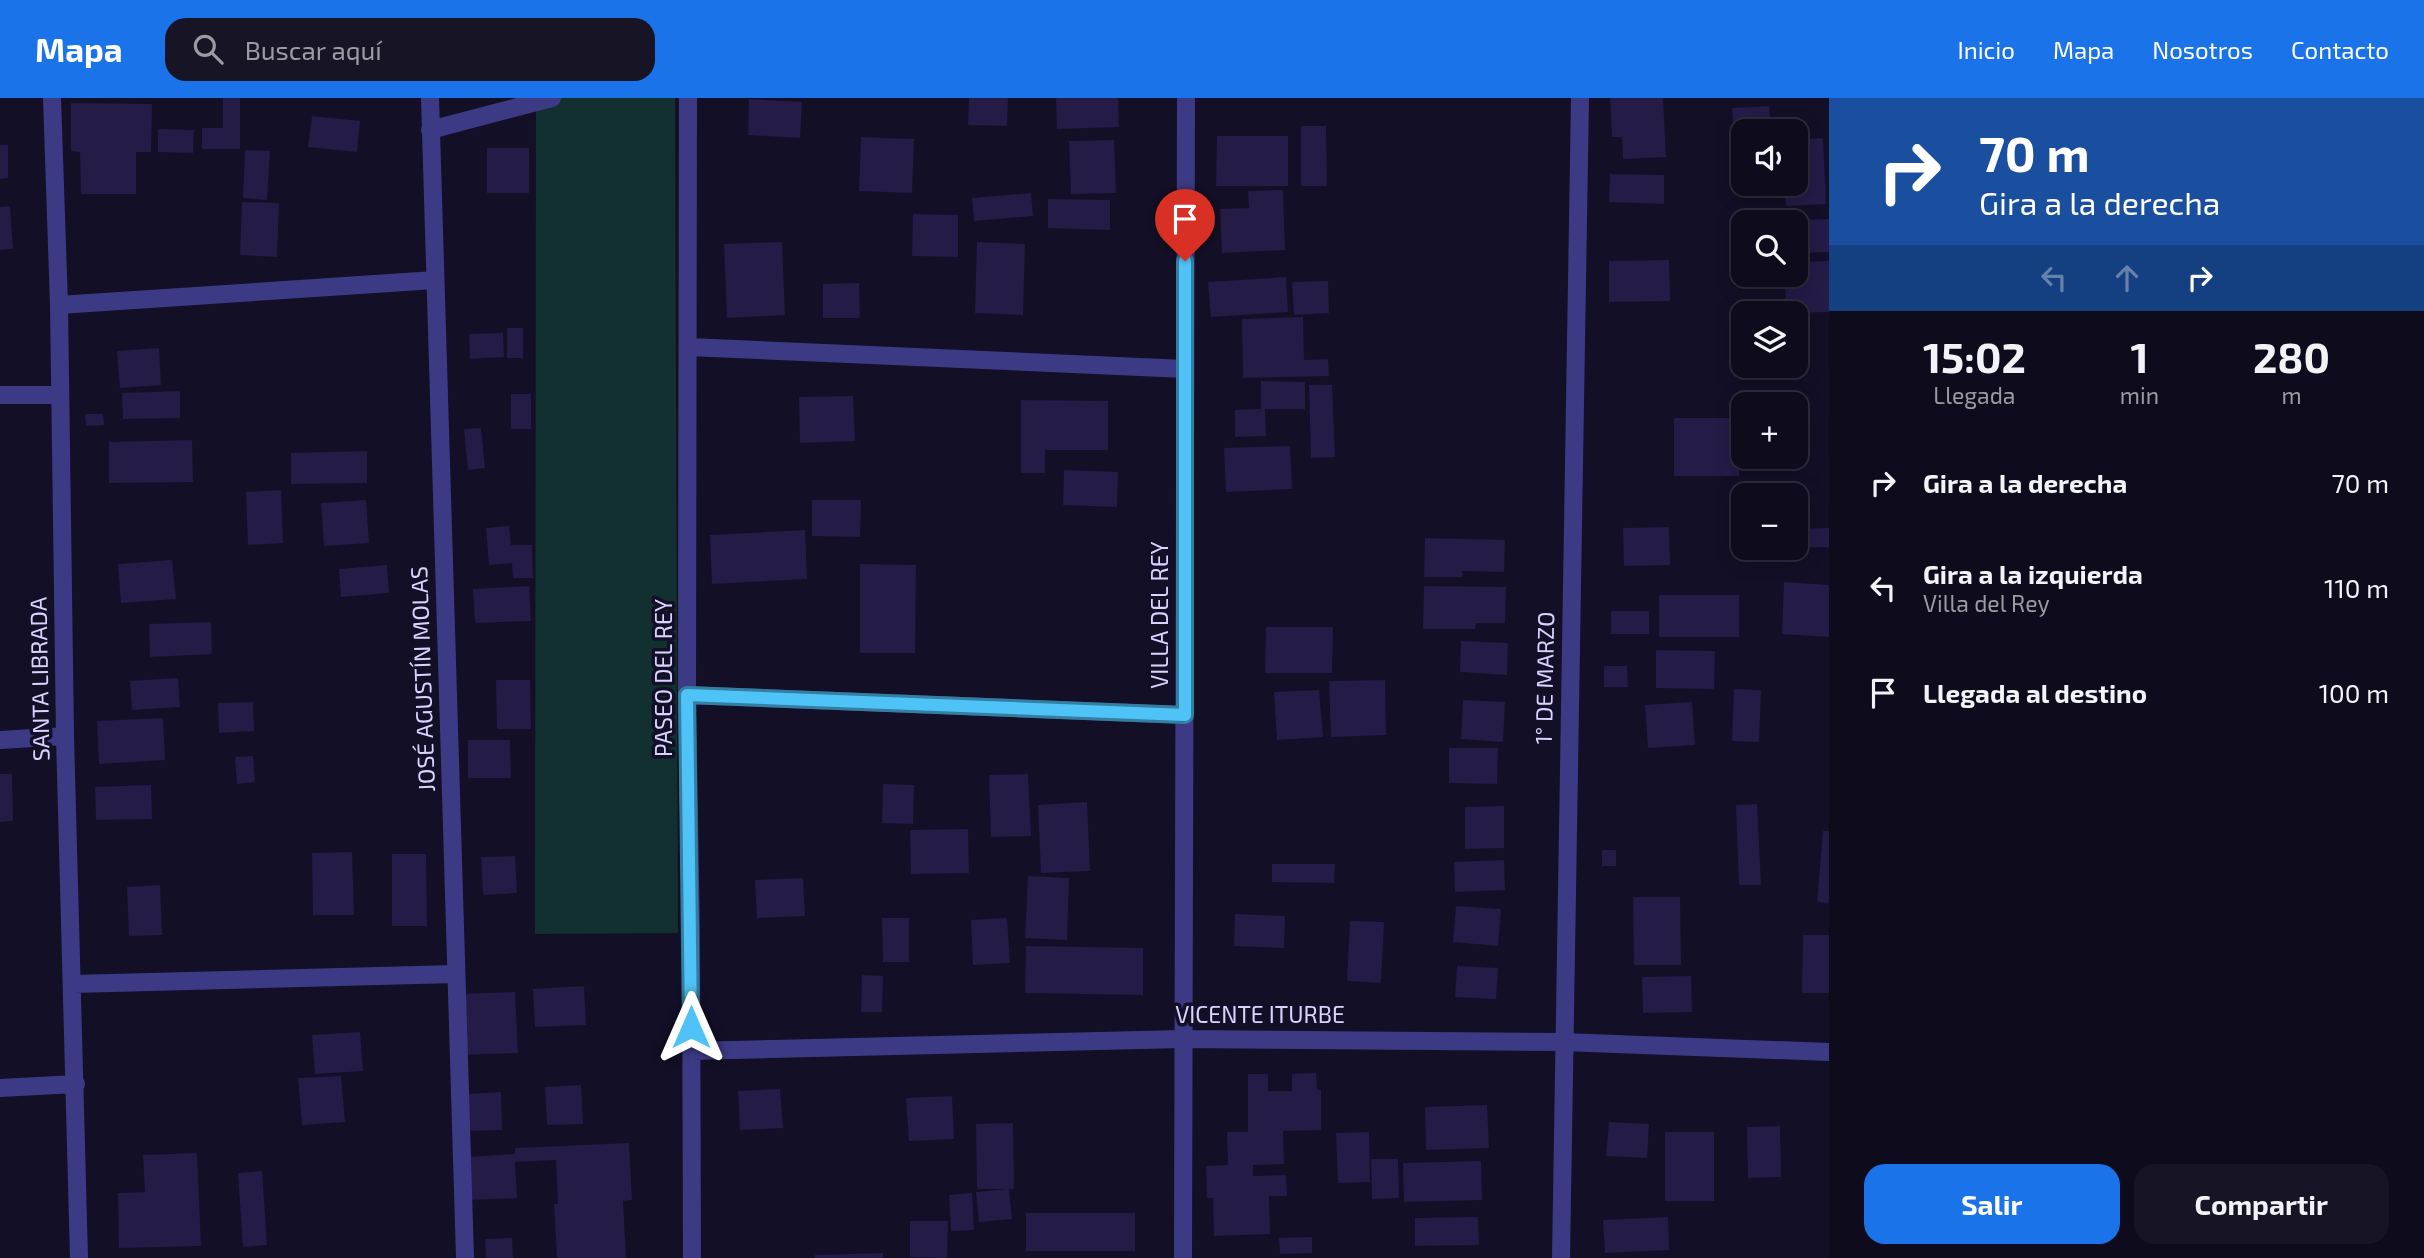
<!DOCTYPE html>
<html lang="es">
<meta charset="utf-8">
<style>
body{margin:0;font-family:"Exo 2",sans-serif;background:#171425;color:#f1f3f6;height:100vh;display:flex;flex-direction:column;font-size:26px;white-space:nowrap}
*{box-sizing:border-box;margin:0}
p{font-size:23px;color:#9b9ba3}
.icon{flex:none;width:38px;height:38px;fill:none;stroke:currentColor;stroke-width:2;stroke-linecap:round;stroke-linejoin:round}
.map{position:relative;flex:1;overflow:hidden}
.panel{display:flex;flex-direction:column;background:#0e0b1c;width:595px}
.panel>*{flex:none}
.banner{background:#1a4fa0;color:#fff;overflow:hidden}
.buttons{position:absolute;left:1731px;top:21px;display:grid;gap:14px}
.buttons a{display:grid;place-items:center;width:77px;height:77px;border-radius:14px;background:#0e0b1c;box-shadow:0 4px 18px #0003,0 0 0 2px #2e2b3b;font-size:35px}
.pin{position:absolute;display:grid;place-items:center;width:60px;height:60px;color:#fff;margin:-72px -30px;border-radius:50% 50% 50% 0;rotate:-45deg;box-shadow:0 0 7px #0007}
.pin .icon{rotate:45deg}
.me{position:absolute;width:77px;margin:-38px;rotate:0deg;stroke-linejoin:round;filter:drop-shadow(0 0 5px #0008)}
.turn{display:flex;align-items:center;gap:24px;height:147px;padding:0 35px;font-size:32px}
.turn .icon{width:91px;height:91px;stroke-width:2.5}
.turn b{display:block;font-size:49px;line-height:60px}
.lanes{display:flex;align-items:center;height:66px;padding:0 35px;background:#0003;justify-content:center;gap:35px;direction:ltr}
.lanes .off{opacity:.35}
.eta{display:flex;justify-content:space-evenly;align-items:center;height:119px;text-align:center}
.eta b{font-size:42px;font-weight:700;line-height:49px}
.primary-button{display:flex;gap:14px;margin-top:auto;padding:14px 35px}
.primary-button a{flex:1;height:80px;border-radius:21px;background:#1a73e8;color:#fff;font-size:28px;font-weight:700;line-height:80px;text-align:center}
.primary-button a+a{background:#171425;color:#f1f3f6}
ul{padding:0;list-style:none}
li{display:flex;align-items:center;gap:21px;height:105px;padding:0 35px}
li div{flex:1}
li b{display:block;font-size:26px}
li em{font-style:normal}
header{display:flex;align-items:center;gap:42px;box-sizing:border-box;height:98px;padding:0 35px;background:#1a73e8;color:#fff}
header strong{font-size:33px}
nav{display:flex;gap:38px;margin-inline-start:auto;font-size:24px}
.search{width:490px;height:63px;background:#171425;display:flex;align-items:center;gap:18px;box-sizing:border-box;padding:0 24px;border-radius:21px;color:#9b9ba3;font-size:26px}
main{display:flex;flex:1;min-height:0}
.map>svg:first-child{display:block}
.green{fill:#12302f}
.building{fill:#241b47}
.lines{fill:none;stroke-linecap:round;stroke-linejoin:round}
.minor{stroke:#3d3a85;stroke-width:18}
.route-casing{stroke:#337fa1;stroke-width:18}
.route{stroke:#4fc3f7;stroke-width:12}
.labels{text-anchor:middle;stroke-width:7;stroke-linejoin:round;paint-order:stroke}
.street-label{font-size:23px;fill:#d9d4ff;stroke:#130f26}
</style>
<header>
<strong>Mapa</strong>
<div class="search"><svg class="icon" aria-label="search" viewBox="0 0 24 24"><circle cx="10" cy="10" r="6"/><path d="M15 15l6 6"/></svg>Buscar aquí</div>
<nav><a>Inicio</a><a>Mapa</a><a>Nosotros</a><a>Contacto</a></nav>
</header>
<main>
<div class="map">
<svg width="1829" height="1160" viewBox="0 0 1829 1160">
<rect width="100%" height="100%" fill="#130f26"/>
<path class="green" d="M536 0H675L678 835 535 836Z"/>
<path class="building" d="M223 0H240V51H202V30H223Z
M969 0H1008L1007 28 968 27Z
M1056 0H1118L1119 29 1057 31Z
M1610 0H1663L1666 59 1623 61 1622 39H1612Z
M749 1 802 4 800 40 748 37Z
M71 5 152 6 151 54H136V96H81L80 54 71 53Z
M1769 8 1771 33H1743V56H1735L1732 10Z
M312 18 360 23 357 54 308 49Z
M1301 28H1326L1327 88H1301Z
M158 31 194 32 193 55 158 54Z
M1217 38H1288V88H1216Z
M861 39 914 41 912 95 859 93Z
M1823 40 1826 106 1786 108 1785 86H1796V42Z
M1114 42 1116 95 1071 96 1069 43Z
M0 47H8V80L0 81Z
M487 50H529V95H487Z
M245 52 270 53 267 102 243 100Z
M1610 76 1664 77V106L1609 104Z
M1283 92 1285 152 1222 155 1220 111 1249 110 1248 93Z
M1031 95 1033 118 974 123 972 100Z
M1048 101 1110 102V132L1048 130Z
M242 104 279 105 277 159 240 157Z
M10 108 13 151 0 152V109Z
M913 116 958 117V159L912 158Z
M1829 121V154L1796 155V124H1792V122Z
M782 144 785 217 727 220 724 146Z
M977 144 1025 146 1023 217 975 215Z
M1669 162 1670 203 1609 204V163Z
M1829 163V214L1786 215 1785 177H1796V164Z
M1286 179 1288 214 1211 219 1208 184Z
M1328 183 1329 215 1294 217 1292 184Z
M859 185 860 220H823V186Z
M1303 219 1304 262 1328 261 1329 278 1243 280 1242 221Z
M507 230H523V260H507Z
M503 235 504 259 470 261 469 236Z
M159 250 161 287 120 290 117 253Z
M1261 283 1305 284V311H1265L1266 338 1235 339V312L1261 311Z
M1309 287H1332L1335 359 1311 360Z
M180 293V320L123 321 122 295Z
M511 296H531V331H511Z
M853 298 855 343 800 345 799 299Z
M1021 302 1108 303V352H1045V375H1021Z
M85 316H103L104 327 86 328Z
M1674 320H1739V378H1674Z
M481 330 485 370 468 372 464 331Z
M192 342 193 384 109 385V344Z
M1290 348 1292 391 1226 394 1224 350Z
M367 353V385L291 386V355Z
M1064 372 1118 374 1117 409 1063 407Z
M281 392 283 445 248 447 246 394Z
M366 402 369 445 324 448 321 405Z
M812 402H861L860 439 812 438Z
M509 428 511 447H532L533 480H513L512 465 489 467 486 430Z
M1669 429 1670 467 1624 468 1623 430Z
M1829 430V449H1802L1801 431Z
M805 432 807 481 712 486 710 437Z
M1425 440 1505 442 1504 474 1462 473 1463 479H1424Z
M172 462 176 501 121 505 118 466Z
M860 466 916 467 915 555H860Z
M387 467 389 495 341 499 339 471Z
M1784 484 1829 487V539L1782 536Z
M529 488 531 523 475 525 473 491Z
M1424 488 1506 489 1505 525H1476L1475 531H1423Z
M1659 497H1739V539H1659Z
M1611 513H1649V536H1611Z
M211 524 212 556 150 559 149 526Z
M1266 529H1333L1332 575H1265Z
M1461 543 1508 545 1507 577 1460 574Z
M1656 552 1715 553 1714 591 1656 590Z
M1604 568H1627L1628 589H1604Z
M178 580 180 609 132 612 130 583Z
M496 582H530L531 631H497Z
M1385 582 1386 637 1331 639 1329 583Z
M1734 591 1761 592 1759 644 1732 643Z
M1319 592 1323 639 1277 642 1274 594Z
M1463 602 1505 604 1503 644 1461 641Z
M253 604 254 633 219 635 218 605Z
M1692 604 1695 647 1648 650 1645 607Z
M163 620 165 662 99 666 97 623Z
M468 642H510L511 680H468Z
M1449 650H1498L1497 686 1449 685Z
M253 658 255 684 237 686 235 659Z
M0 676H12L13 723 0 724Z
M1028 676 1031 738 991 739 989 677Z
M883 686 914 687 913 726 882 725Z
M151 687 152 721 96 722 95 689Z
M1087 704 1090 773 1041 775 1038 707Z
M1757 706 1761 787H1739L1736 707Z
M1504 708V750L1465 751V709Z
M968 731 969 775 911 776 910 732Z
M1823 733H1829V805L1817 804Z
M1602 752H1616V768H1602Z
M352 754 354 817H313L312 755Z
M392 756H426L427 828H392Z
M515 758 517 795 483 797 481 759Z
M1504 762 1505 792 1455 794 1454 764Z
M1272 766H1335L1334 785 1272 784Z
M1028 778 1069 780 1067 842 1025 840Z
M803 780 805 818 757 820 755 782Z
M160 787 162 837 129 838 127 789Z
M1633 799H1680L1681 867H1634Z
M1456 808 1501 811 1498 848 1453 844Z
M1235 816 1285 818 1284 850 1234 848Z
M882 820H909V864H883Z
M1007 820 1010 865 973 867 971 822Z
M1350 823 1384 824 1381 885 1347 883Z
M1803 837H1829V895H1802Z
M1026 848 1143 850V897L1025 895Z
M1457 868 1498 870 1496 901 1455 899Z
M862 877 883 878 882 914H861Z
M1691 878 1692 914 1643 915 1642 879Z
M584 888 586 927 535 929 533 891Z
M515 894 518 955 461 957 458 896Z
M360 934 363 973 315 976 312 937Z
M1316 975 1317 992H1321V1032L1283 1033 1284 1066 1253 1067V1078L1286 1077 1287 1098H1269L1270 1136 1214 1138 1213 1100H1207L1206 1068 1228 1067 1227 1034H1248V976H1268V993H1292V976Z
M341 978 345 1024 302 1027 298 980Z
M581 987 583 1026 547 1027 545 989Z
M780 991 783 1030 740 1032 738 993Z
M501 994 502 1032 469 1033 467 996Z
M952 998 954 1041 909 1043 906 1000Z
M1487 1007 1489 1050 1426 1052 1425 1009Z
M1609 1024 1649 1026 1647 1060 1606 1058Z
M1013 1025 1014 1091H977L976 1026Z
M1780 1028 1781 1079 1748 1080 1747 1029Z
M1369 1034 1370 1084 1338 1085 1336 1035Z
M1665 1034H1714V1103H1665Z
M629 1045 632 1102 623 1103 626 1160H557L554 1106H558L556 1062 515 1064 517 1100 470 1102 468 1059 515 1056V1050Z
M197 1055 201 1148 119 1150 118 1095 145 1094 143 1057Z
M1371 1061H1398L1399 1100 1372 1101Z
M1481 1063 1482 1102 1404 1104 1403 1065Z
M262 1073 267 1147 243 1149 238 1075Z
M1009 1091 1012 1121 979 1124 976 1094Z
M972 1095 974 1132 951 1133 949 1097Z
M1026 1115H1135V1153H1026Z
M1478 1119 1479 1147 1415 1148V1120Z
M1668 1119 1669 1152 1605 1155 1603 1122Z
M910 1123H948L947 1160 910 1159Z
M1312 1139V1155L1280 1156 1279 1140Z
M512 1140 513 1160H486L485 1141Z
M883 1155V1160H815V1157Z"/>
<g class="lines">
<path class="minor" d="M52 0 59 207 65 638 79 1160
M430 0 465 1160
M688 0 687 597 691 836 692 1160
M430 32 552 0
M59 207 435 182
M689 249 1185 271
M0 297H59
M687 597 1185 617
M0 642 65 638
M73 886 455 876
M691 953 1182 941 1563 944 1829 954
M0 990 76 986
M1183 1160 1186 0
M1561 1160 1580 0"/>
</g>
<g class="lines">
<g class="route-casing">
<path id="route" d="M691 929 687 597 1185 617V163"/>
</g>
<use href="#route" class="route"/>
</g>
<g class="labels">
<g class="street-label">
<text transform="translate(1160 517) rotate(-90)" y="8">VILLA DEL REY</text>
<text transform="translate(664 580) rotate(-90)" y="8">PASEO DEL REY</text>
<text transform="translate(1545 580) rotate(-89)" y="8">1° DE MARZO</text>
<text transform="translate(40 581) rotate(-91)" y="8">SANTA LIBRADA</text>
<text transform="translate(423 581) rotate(-92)" y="8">JOSÉ AGUSTÍN MOLAS</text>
<text x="1260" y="925">VICENTE ITURBE</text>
</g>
</g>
</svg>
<div class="buttons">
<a><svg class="icon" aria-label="sound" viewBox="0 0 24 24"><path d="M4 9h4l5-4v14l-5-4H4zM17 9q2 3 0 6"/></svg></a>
<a><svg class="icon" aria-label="search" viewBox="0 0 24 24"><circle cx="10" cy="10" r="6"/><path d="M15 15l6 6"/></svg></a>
<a><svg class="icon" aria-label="layers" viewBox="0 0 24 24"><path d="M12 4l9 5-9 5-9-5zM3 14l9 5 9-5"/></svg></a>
<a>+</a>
<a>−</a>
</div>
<div class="pin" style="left:1185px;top:163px;background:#d93025"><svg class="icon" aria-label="arrive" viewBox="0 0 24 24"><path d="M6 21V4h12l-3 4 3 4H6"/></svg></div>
<svg class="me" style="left:691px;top:929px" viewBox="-20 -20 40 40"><path d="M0-17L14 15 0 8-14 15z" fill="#4fc3f7" stroke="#fff" stroke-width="4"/></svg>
</div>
<section class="panel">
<div class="banner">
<div class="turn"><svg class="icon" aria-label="right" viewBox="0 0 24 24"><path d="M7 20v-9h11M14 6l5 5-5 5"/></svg><div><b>70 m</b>Gira a la derecha</div></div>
<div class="lanes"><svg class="icon off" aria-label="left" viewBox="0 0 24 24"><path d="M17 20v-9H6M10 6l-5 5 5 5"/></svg><svg class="icon off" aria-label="ahead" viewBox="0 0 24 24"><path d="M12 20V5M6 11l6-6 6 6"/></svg><svg class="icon" aria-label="right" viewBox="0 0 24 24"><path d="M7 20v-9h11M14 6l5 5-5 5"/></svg></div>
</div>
<div class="eta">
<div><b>15:02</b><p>Llegada</p></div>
<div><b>1</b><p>min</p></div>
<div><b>280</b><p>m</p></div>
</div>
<ul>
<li><svg class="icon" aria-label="right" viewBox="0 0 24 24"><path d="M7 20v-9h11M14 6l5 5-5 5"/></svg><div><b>Gira a la derecha</b></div><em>70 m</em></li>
<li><svg class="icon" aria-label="left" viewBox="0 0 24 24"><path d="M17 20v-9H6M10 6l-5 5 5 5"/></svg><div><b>Gira a la izquierda</b><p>Villa del Rey</p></div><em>110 m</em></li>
<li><svg class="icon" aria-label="arrive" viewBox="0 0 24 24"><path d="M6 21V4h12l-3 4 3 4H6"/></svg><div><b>Llegada al destino</b></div><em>100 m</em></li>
</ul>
<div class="primary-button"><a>Salir</a><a>Compartir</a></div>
</section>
</main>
